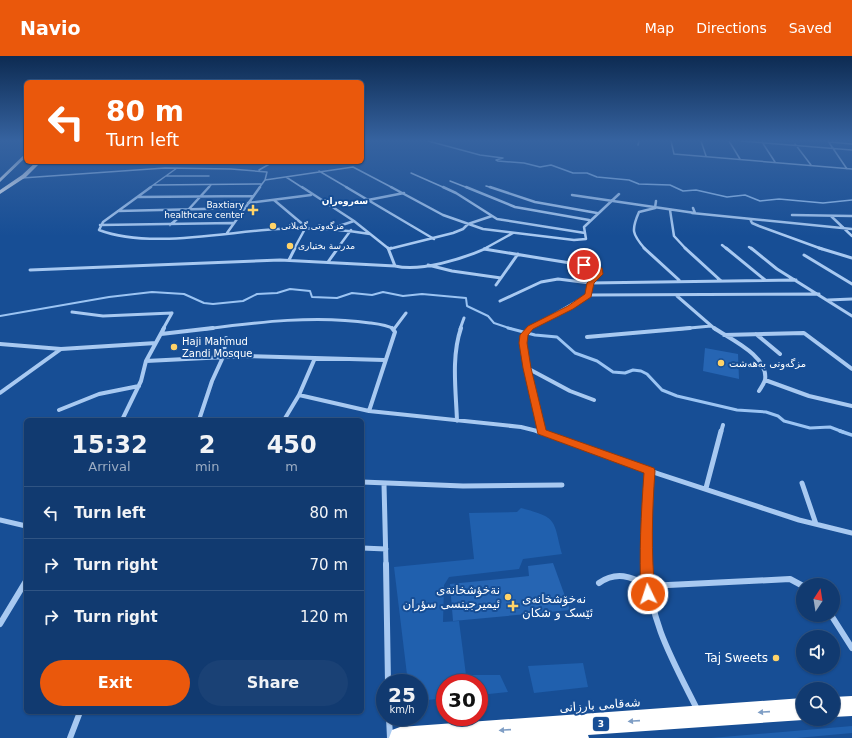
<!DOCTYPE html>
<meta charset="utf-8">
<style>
body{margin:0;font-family:"DejaVu Sans",Vazirmatn,sans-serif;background:#1a4175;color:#f1f3f6;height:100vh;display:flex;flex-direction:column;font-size:15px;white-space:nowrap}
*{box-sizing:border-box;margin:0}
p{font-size:13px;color:#9cadc3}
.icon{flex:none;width:22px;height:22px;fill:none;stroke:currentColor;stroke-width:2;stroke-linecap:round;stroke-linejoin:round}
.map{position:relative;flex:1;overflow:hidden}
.details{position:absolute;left:24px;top:362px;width:340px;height:296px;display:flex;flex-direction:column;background:#113a70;border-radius:6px;box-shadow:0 1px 3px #0004,0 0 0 1px #305483}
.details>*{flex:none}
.hud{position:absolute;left:24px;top:24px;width:340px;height:84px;border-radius:6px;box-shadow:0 1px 3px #0004,0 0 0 1px #305483;background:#ea580c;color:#fff;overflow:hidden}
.needle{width:26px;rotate:12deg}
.controls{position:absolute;left:796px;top:522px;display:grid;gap:8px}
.controls a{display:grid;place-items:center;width:44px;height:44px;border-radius:50%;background:#113a70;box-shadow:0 1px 3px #0004,0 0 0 1px #305483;font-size:20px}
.speed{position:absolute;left:376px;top:618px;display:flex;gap:8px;font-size:20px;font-weight:700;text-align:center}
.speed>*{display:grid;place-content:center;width:52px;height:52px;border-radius:50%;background:#113a70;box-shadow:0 1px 3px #0004,0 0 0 1px #305483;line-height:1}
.speed small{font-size:10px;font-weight:400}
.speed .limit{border:6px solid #d22;background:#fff;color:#111}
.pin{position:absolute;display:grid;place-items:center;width:34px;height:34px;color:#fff;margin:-17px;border:2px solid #fff;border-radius:50%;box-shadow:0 1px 4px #0007}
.me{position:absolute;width:44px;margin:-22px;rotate:356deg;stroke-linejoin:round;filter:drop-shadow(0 0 3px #0008)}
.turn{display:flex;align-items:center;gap:14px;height:84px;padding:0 16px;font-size:18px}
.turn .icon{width:52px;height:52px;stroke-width:2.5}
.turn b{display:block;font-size:28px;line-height:34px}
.eta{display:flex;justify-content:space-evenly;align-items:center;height:68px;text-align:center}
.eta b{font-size:24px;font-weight:600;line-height:28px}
.button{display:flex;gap:8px;margin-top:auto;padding:8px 16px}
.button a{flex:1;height:46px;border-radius:24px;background:#ea580c;color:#fff;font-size:16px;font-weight:600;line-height:46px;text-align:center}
.button a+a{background:#1a4175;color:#f1f3f6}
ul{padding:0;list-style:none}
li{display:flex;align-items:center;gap:12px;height:52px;padding:0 16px;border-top:1px solid #305483}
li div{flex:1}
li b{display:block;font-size:15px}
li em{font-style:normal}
header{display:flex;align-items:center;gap:24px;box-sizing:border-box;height:56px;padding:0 20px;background:#ea580c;color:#fff}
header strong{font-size:19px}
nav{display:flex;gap:22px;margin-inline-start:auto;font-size:14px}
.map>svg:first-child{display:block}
.green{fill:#2060ae}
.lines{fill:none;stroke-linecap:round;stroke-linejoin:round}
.stream-far3{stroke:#9bc4f3;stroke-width:1.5}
.stream-far2{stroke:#9bc4f3;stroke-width:2}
.stream-far1{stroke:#9bc4f3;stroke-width:3}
.stream{stroke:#9bc4f3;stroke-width:3.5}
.building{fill:#2665b3}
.street-far5{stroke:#a8c9f1;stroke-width:1.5}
.street-far4{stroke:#a8c9f1;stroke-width:2.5}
.street-far3{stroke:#a8c9f1;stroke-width:3}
.street-far2{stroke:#a8c9f1;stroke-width:4}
.street-far1{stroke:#a8c9f1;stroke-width:5}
.street{stroke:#a8c9f1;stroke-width:6}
.primary{fill:#f2f7ff;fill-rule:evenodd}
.highway{fill:#fff;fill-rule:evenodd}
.oneway{fill:#7f9ec5}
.route{fill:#ea580c;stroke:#983908}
.poi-dot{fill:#ffd368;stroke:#174e95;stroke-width:1.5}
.labels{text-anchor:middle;stroke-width:4;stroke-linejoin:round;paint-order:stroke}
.far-neighbourhood-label{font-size:9px;font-weight:bold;fill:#fff;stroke:#174e95}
.far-poi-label{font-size:9px;fill:#fff;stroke:#174e95;text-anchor:start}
.shield{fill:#174e95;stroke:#b9cadf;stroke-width:1}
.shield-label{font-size:9px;font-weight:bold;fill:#fff}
.poi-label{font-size:10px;fill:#fff;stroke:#174e95;text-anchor:start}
.near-poi-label{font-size:12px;fill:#fff;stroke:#174e95;text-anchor:end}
.near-street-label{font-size:12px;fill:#fff;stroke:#174e95}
</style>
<header>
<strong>Navio</strong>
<nav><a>Map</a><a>Directions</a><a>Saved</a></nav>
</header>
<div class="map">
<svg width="852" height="682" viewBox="0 0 852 682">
<rect width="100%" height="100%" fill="#174e95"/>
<path class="green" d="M521 452C558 462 553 463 562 498L523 503 519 513 449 521 444 529 443 566 459 565 466 619H500L508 636 479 639V627H445V642L419 645V627H408L394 511 474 503 469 457 517 456Z
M583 607 588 631 534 637 528 610Z
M852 670V677L797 682H711Z"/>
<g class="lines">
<path class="stream-far3" d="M428 85 480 99 503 102 496 104 498 105 524 107 540 111 551 109 573 117H587L597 121 629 124 639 128 670 129 683 135 696 134 727 141 745 139 760 145 779 143 823 147 852 144"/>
<path class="stream-far2" d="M0 260 109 241 152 236 184 238 204 247 213 248 243 245 257 238 277 237 290 233 310 235 312 241 337 242 352 237 372 239 383 236 403 240 422 238 466 242 467 250 488 260 494 267 512 273"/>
<path class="stream-far1" d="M508 272 535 279 557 281 575 297 597 305 613 316 625 317 633 314 641 315 647 318 662 334 677 340 737 354 766 356 778 360 784 365 810 372 830 371 843 376"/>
<path class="stream" d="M840 375 852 379"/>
</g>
<path class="building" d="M705 292 738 298 739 323 703 315Z
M553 507 570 554 453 565 450 528 529 520 528 510Z"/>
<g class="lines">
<path class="street-far5" d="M671 85 674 98 852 113
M701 85 706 100
M729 85 740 103
M741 85 852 94
M828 85 847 113
M762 86 775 106
M829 86 852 88
M795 88 811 109
M638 89 639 85
M259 114 273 106
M319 115 348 132
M411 117 445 132
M166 120H209
M286 121 303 132
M22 122 165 112 231 113 267 116 265 124 259 132
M265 124 353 111 393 132
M450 125 468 132
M154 129 261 128
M486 130 493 132
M149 132 177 112
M208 132 211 129"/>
<path class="street-far4" d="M151 131 103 166 99 174C149 193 225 176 278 173 309 171 340 173 370 178
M302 131 354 165 389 193
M346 131 434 183
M391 131 443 159 483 173 574 184 586 183 584 171 619 138
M443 131 456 137 497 163 585 177
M466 131 515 151 589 164
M490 131 535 146 597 157
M572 139 695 157 693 152
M138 141 253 140
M274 144 306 171 294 193
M368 144 404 137
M248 147 311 139
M670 154 674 180 686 193
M118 155 243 152
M692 157 852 173
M792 159 852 160
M831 160 852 180
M750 163 752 167 759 170 822 193
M100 169 233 167
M170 169 189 153 209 131
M333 172 354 165
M227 177 260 131
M722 189 727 193
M749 191 752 193
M337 193 351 174
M389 193 453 177 463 173 468 168 492 160
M484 193 513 177
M484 193H487
M645 193C632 178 631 174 639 156L655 152 656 145"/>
<path class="street-far3" d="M388 192 395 210C421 216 462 203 487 192
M644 192 679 224
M685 192 720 224
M726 192 765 224
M751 192 777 213 852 260
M819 192 852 202
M389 193 391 192
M484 193 595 211 600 214V218L590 227 588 239 529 273
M804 199 852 228
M289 204 295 192
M328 206 338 192
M428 209 452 215 501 222
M30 214 280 204 395 210
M496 229 518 198
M588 239 819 238
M677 240 715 273
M828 244 852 243
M500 245 541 226 558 223 590 227 796 224
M72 256 103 260 172 257
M163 273 172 257
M205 273C259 266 316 259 370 267 378 268 387 269 394 273
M394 273 406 257
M460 273 464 262
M679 273 711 270"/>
<path class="street-far2" d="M530 272 524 279 523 287 542 376
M714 272C730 283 769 300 765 324 764 327 761 332 759 335
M161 278 213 272
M756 278 780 298
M724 279 804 277 852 313
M587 281 690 272
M0 288 61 293 156 287
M146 305 246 300 384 304
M527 312 570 335 594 344
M765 324 809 340 852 350
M0 337 61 293
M299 339 369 355 521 371 541 376
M59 354 99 338 139 330
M369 355 395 276 392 272
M122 364 141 325 146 305 164 272
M199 364 212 325 223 301 226 282
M284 364 299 339 315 302
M457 365C456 335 451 301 461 272
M721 376 723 369"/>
<path class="street-far1" d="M537 375 659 418 799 464 852 477
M362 426 463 430 562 429
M802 427 816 468
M384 428 386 509
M706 432 721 375
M0 464 26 470
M362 492 386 493
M646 509 645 471 650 415"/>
<path class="street" d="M386 508 388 627
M646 508C651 568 671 601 697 653
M599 527C616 515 631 520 648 530L790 523 803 530
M831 559 852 592
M0 568 26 525
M389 661 390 682
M70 682 80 656"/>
<path class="primary" d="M25 98H26V101L0 126V122Z
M36 106H41L26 121 0 138V134L22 119Z"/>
<path class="highway" d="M852 640V660L833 661V641Z
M803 642V664L588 679 589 682H389L392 674 400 671Z"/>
</g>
<defs><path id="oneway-solid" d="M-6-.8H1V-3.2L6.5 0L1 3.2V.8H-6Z"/></defs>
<g class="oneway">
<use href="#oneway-solid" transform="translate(764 656) rotate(176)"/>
<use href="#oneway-solid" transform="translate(634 665) rotate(176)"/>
<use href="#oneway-solid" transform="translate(505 674) rotate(176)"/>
</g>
<linearGradient id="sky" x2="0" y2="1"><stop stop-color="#0d2b52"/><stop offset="0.47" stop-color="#3663a0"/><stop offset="1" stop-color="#3663a0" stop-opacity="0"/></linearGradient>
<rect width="852" height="180" fill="url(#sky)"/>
<path class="route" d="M584 207 602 212 603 218 594 227 591 241 573 253 533 273 528 279 527 287 531 312 546 374 654 412 655 415C652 456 651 496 655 538L653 542 648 544 643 542 641 538C639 497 641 458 644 417L538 378 523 312 519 287 520 279 528 270 568 250 585 238 587 227 597 217V214L581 210V208Z"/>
<g class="poi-dot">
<path d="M251 148h4v4h4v4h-4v4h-4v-4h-4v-4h4z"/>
<circle cx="273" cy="170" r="4"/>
<circle cx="290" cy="190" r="4"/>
<circle cx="174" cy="291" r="4"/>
<circle cx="721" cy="307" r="4"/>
<circle cx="508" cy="541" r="4"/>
<path d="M511 544h4v4h4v4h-4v4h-4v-4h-4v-4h4z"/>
<circle cx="776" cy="602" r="4"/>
</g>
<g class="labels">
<g class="far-neighbourhood-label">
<text x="345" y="148">سەروەران</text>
</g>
<g class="far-poi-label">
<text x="244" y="152" text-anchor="end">Baxtiary<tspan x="244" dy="10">healthcare center</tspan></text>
<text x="281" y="173">مزگەوتی گەیلانی</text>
<text x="298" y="193">مدرسة بختيارى</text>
</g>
<rect class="shield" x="593" y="661" width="16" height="14" rx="3"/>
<g class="shield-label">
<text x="601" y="671">3</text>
</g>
<g class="poi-label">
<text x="182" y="289">Haji Mahmud<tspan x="182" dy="12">Zandi Mosque</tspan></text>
<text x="729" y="311">مزگەوتی بەهەشت</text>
</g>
<g class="near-poi-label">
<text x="500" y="538">نةخؤشخانةى<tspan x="500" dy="14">ئیميرجينسى سؤران</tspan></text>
<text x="522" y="547" text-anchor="start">نەخۆشخانەی<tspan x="522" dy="14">ئێسک و شکان</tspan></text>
<text x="768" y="606">Taj Sweets</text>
</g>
<g class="near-street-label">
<text transform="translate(600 649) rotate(-4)" y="4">شەقامی بارزانی</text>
</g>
</g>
</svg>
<div class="controls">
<a><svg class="needle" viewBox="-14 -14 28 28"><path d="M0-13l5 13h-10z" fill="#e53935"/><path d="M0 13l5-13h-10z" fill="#9cadc3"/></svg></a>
<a><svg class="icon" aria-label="sound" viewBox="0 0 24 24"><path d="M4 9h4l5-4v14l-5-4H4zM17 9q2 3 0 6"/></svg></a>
<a><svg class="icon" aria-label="search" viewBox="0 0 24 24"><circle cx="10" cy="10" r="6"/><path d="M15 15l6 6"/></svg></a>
</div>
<div class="speed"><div>25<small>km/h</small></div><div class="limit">30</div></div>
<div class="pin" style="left:584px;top:209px;background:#d93025"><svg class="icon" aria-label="arrive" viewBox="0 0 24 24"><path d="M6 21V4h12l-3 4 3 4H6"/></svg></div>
<svg class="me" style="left:648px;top:538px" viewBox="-20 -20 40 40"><circle r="17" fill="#ea580c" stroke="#fff" stroke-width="3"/><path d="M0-11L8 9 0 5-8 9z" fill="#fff"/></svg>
<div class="hud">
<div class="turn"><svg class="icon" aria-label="left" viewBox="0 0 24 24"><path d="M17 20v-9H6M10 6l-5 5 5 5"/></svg><div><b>80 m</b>Turn left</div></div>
</div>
<section class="details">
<div class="eta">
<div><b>15:32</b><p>Arrival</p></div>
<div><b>2</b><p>min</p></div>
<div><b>450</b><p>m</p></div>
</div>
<ul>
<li><svg class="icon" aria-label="left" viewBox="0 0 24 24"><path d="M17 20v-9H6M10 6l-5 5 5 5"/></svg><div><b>Turn left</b></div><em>80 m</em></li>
<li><svg class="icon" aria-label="right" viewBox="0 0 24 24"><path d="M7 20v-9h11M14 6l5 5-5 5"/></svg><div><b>Turn right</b></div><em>70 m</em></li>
<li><svg class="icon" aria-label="right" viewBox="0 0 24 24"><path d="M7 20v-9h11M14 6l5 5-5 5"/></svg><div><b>Turn right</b></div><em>120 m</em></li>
</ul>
<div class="button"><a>Exit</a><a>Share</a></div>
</section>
</div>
